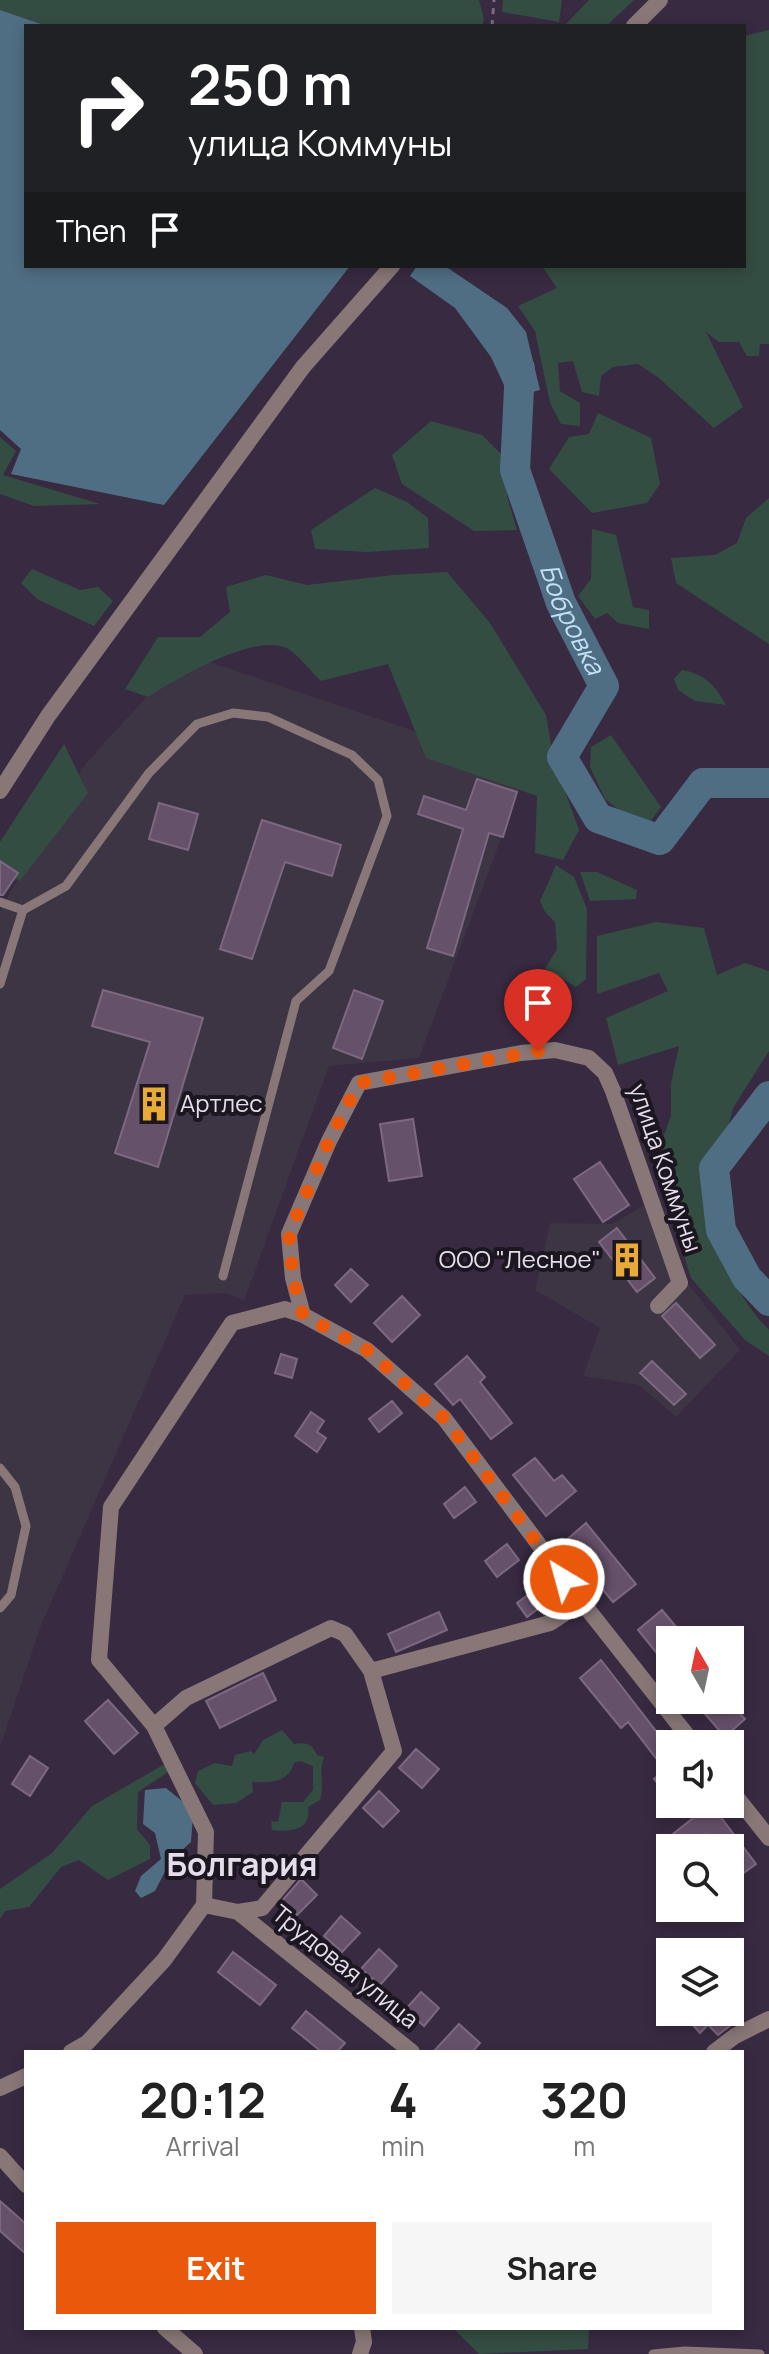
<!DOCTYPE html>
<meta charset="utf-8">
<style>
body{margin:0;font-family:Manrope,sans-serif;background:#f6f6f6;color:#222;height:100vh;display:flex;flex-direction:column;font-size:30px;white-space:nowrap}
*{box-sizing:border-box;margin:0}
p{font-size:26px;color:#767676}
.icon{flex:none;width:44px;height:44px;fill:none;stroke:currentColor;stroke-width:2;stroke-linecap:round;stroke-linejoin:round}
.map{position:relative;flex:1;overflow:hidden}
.sheet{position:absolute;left:24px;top:2050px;width:720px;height:280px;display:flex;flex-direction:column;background:#fff;border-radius:0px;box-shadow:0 4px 12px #0003}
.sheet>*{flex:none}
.hud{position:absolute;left:24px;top:24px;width:722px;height:244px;border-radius:0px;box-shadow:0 4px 12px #0003;background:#202124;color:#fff;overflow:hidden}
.needle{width:52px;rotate:351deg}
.buttons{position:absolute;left:656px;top:1626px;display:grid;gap:16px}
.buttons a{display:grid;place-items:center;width:88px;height:88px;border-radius:0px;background:#fff;box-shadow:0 4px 12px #0003;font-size:40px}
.pin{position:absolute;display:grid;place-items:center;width:68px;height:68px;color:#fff;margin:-82px -34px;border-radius:50% 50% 50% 0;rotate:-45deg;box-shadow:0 0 8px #0007}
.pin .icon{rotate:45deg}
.me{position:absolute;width:88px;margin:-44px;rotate:323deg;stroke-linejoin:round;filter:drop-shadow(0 0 6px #0008)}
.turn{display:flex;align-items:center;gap:28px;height:168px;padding:0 32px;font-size:36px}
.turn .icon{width:104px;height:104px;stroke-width:2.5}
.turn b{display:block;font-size:56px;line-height:68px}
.then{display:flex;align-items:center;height:76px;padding:0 32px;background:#0003;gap:16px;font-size:30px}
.eta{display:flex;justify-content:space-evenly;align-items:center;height:136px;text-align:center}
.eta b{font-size:48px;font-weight:700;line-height:56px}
.cta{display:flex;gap:16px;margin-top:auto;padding:16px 32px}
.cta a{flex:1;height:92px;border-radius:0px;background:#ea580c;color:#fff;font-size:32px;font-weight:700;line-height:92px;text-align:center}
.cta a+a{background:#f6f6f6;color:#222}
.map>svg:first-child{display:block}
.industrial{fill:#3d3444}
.green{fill:#344d42}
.water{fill:#506e83}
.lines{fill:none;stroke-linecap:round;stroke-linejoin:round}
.river{stroke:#506e83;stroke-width:30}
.building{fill:#66516a;stroke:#7c6880;stroke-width:2}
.path{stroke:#796d81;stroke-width:3;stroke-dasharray:6 6;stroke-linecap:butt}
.service{stroke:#887776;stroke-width:9}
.minor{stroke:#887776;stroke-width:16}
.tertiary{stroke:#887776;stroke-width:16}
.route{stroke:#ea580c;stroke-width:14;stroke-dasharray:0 25.2}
.labels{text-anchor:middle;stroke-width:8;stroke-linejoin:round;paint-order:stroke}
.poi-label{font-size:24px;fill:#e6ddec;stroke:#1c1620;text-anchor:start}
.street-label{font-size:24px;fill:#e6ddec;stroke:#1c1620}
.water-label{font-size:26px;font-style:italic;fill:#c1e1f8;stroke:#1c1620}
.district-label{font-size:32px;font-weight:bold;fill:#e6ddec;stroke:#1c1620}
</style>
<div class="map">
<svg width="769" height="2354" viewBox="0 0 769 2354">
<rect width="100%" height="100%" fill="#382a41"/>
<path class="industrial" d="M186 654 527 769 419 1058 329 1066 244 1301 225 1293 185 1295 40 1628 0 1747V910L85 764Z
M658 1197 687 1282 740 1350 676 1417 639 1385 583 1376 600 1328 535 1290 550 1223 612 1224Z"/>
<path class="green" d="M0 0H479L484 19 482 26H48L0 10Z
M503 0H562L559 22 502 12Z
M589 0H634L606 26H564Z
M769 30V344H760L759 356H747L739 342H719L706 332 743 407 714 428 659 378 638 364 613 367 601 376 599 396 582 392 573 361 558 363 560 391 580 403V426L561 424 550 403 535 331 518 306 557 288 542 266H744V36Z
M598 413 651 438 660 484 647 503 592 513 549 469 569 437 589 434Z
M431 421 482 435 508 461 507 496 517 530 474 531 402 484 392 455Z
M0 437 16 451 3 475 100 504 34 506 0 494Z
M375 488 407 502 428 518 429 548 367 552 315 549 311 530Z
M769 498V644L676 583 671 558 715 555 737 543 746 518Z
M592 529 616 535 633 607 649 610V629L618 623 607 613 595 619 578 596 591 579Z
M32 569 80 590 98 587 113 601 94 626 37 599 21 583Z
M447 572 490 623 546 715 554 761 579 830 563 860 535 853 537 796 426 758 388 664 321 681C311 672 301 658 290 650 259 629 176 679 148 697L125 689 158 637H200L230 612 226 587 266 575 307 585 393 575Z
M682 670C705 674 715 685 726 705L695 701 678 690 674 679Z
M611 735 661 807 650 822 629 818 605 799 590 767 591 747Z
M64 744 88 793 20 881 0 869V842Z
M556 865 574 877 587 909 586 979 576 987 545 969 557 949 555 922 545 912 540 901Z
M580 872H597L637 890 636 899 590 901Z
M656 922 704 928 717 975 745 963 769 971V1051L733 1108 726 1135 701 1163C711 1223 724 1285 769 1330V1356L745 1340 691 1278 654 1162 671 1116V1083L679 1046 618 1065 606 1018 668 991 659 973 597 994V936Z
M282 1730 294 1744C307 1742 312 1744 317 1755L324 1757C318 1773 325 1782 320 1800L308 1807C312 1831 290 1832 272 1830L271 1821 278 1822 282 1802H303L313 1790V1766L300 1761 294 1763C288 1783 270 1783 252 1782L253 1792 236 1803 213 1805 195 1783 198 1771 215 1763 232 1766 235 1755 251 1751 254 1754 263 1740Z
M170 1761 168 1772 138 1792 137 1829 150 1845V1859L108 1880 79 1860 61 1867 29 1907 5 1911 0 1919V1889L52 1853 92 1806Z
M453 2328H589L588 2349 479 2354Z"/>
<path class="water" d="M0 10 47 26H26V266H350L164 505 11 474 21 449 0 430Z
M417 266H445L507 308 526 332 540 390 510 398 491 357 455 308 410 276Z
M166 1788 182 1801 193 1815 191 1842 171 1860 155 1891 141 1898 135 1891 141 1876 161 1859 155 1833 143 1824 145 1790Z"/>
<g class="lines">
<g class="river">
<path id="s1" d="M514 360 520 368 515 470 561 603 604 686 562 757 598 818 660 840 703 783H769"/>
<path d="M769 1096 714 1168 721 1230 747 1278 769 1301"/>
</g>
</g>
<path class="building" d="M477 779 517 792 503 837 489 833 453 956 427 948 463 829 418 814 424 796 466 810Z
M159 803 198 814 188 850 149 839Z
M262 820 341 845 332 876 285 862 252 959 220 949Z
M0 861 18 873 3 895H0Z
M103 990 203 1018 158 1167 115 1153 150 1042 92 1026Z
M354 990 383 1001 362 1059 333 1048Z
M413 1119 422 1176 389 1181 380 1124Z
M600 1162 629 1205 603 1222 574 1179Z
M617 1228 655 1278 637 1292 599 1242Z
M351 1269 368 1285 351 1302 335 1285Z
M402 1296 420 1315 392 1342 374 1323Z
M676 1303 715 1345 700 1358 662 1316Z
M281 1354 297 1359 292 1378 275 1373Z
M467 1356 485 1377 480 1382 512 1423 491 1439 460 1399 453 1405 435 1384Z
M652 1361 686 1394 674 1405 640 1373Z
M392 1401 402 1413 379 1432 369 1419Z
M311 1412 324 1421 317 1432 326 1438 317 1452 295 1436Z
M535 1458 554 1481 562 1475 576 1491 546 1516 513 1475Z
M465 1487 476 1502 454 1518 444 1504Z
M586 1523 636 1584 613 1602 564 1542Z
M507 1544 519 1560 497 1577 485 1561Z
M540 1586 550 1600 527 1617 517 1603Z
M662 1610 687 1640H670V1649L660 1657 638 1630Z
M439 1612 447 1630 396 1652 388 1634Z
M601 1660 670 1749V1799L654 1779 665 1770 628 1722 621 1728 580 1678Z
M263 1673 276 1700 220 1728 206 1701Z
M108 1700 138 1733 114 1754 85 1721Z
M693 1700H728L745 1719 725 1737Z
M416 1749 439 1769 422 1788 399 1768Z
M30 1756 48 1768 30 1796 12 1784Z
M379 1791 399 1811 383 1827 363 1808Z
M711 1804 756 1864 738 1877 730 1866V1848H716L706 1834 688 1848H684L673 1834Z
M301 1879 317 1895 297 1915 282 1901Z
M341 1916 360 1933 342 1952 324 1936Z
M379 1949 397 1966 380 1985 361 1969Z
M233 1952 276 1985 260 2005 218 1972Z
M421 1992 439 2008 424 2026 405 2010Z
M306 2011 345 2043 337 2052H322L292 2028Z
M701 2012 709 2018 716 2012H732L739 2019 718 2035 708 2025 700 2033 690 2022Z
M459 2024 480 2043 472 2052H433Z
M0 2201 26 2224V2254L0 2231Z"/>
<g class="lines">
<path class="path" d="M492 26 494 0"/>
<path class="service" d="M0 902 23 910 66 886 149 773 197 724 233 713 268 717 352 755 378 780 387 816 329 971 296 1001 223 1276
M0 984 23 910
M0 1468 15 1487 26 1526 11 1595 0 1608
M653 2354 685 2351 760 2354"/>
<path class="minor" d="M658 1306 680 1283 613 1091 605 1073 589 1058 555 1050 521 1053 359 1083 329 1141 289 1234 293 1278 303 1315 367 1350 444 1418 582 1602 694 1744
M154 1726 99 1660 111 1507 232 1323 285 1309 303 1315
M730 1789 769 1838
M204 1905 206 1832 154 1726 186 1698 331 1628 345 1634 371 1671
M238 1912 262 1908 394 1751 371 1671 550 1623 582 1602
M0 2156 26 2185
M165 2328 195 2354
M360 2354 364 2342 362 2328"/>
<path class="tertiary" d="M634 26 660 0
M0 791 48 716 303 367 392 266
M71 2052 87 2043 164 1960 204 1905 238 1912 412 2052
M714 2052 735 2036 769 2019
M0 2088 26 2076"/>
</g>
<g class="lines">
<path class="route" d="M538 1051 359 1083 329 1141 289 1234 293 1278 303 1315 367 1350 444 1418 564 1579"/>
</g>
<defs>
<g id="building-bare" transform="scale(2.76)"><path d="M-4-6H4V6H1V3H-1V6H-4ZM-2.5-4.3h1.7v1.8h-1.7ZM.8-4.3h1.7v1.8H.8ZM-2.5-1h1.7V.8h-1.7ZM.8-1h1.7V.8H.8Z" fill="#eaaa38" stroke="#1c1620" stroke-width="2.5" paint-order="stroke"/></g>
</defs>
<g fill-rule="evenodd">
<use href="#building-bare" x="154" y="1104"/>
<use href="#building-bare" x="627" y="1260"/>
</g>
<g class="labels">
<g class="poi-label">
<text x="180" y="1112">Артлес</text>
<text x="601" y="1268" text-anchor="end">ООО "Лесное"</text>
</g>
<g class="street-label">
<text transform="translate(665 1168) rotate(71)" y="8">улица Коммуны</text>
<text transform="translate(345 1967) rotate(39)" y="8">Трудовая улица</text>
</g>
<g class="water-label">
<text dy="9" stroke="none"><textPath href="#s1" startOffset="272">Бобровка</textPath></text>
</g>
<g class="district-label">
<text x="242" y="1876">Болгария</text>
</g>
</g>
</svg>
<div class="buttons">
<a><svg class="needle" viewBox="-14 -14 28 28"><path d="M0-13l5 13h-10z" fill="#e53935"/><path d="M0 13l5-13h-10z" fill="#767676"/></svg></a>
<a><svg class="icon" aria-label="sound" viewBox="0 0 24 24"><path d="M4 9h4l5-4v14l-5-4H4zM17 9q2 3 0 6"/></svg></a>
<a><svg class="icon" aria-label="search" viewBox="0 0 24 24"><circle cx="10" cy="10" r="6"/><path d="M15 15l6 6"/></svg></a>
<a><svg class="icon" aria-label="layers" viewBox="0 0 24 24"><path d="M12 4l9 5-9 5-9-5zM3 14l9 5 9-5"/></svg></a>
</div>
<div class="pin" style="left:538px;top:1051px;background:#d93025"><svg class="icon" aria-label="arrive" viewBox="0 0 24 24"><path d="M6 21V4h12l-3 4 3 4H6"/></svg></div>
<svg class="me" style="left:564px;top:1579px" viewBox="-20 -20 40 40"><circle r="17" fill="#ea580c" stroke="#fff" stroke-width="3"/><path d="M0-11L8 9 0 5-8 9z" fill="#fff"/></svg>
<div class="hud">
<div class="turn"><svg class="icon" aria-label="right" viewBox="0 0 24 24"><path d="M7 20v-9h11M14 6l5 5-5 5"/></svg><div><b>250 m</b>улица Коммуны</div></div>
<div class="then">Then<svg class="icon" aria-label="arrive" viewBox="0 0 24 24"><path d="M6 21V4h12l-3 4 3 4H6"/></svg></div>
</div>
<section class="sheet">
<div class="eta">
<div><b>20:12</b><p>Arrival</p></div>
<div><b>4</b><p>min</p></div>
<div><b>320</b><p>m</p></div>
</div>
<div class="cta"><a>Exit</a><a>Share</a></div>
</section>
</div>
